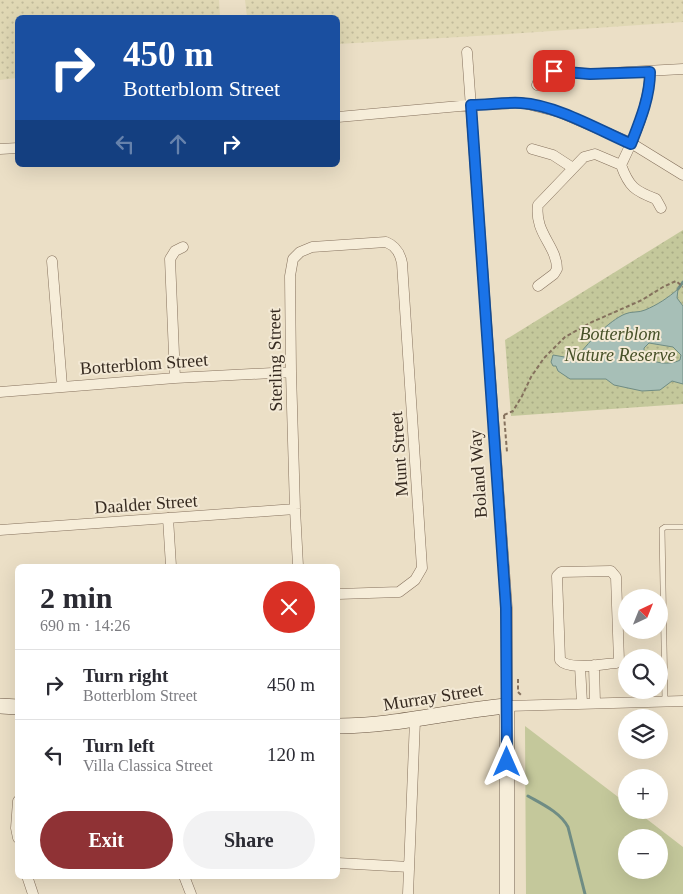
<!DOCTYPE html>
<meta charset="utf-8">
<style>
body{margin:0;font-family:"Times New Roman",serif;background:#f2f2f3;color:#2b2b33;height:100vh;display:flex;flex-direction:column;font-size:19px;white-space:nowrap}
*{box-sizing:border-box;margin:0}
p{font-size:16px;color:#7c7c81}
.icon{flex:none;width:28px;height:28px;fill:none;stroke:currentColor;stroke-width:2;stroke-linecap:round;stroke-linejoin:round}
.map{position:relative;flex:1;overflow:hidden}
.side{position:absolute;left:15px;top:564px;width:325px;height:315px;display:flex;flex-direction:column;background:#fff;border-radius:8px;box-shadow:0 5px 20px #0002}
.side>*{flex:none}
.top-card{position:absolute;left:15px;top:15px;width:325px;height:152px;border-radius:8px;box-shadow:0 5px 20px #0002;background:#1a4fa0;color:#fff;overflow:hidden}
.needle{width:32px;rotate:43deg}
.buttons{position:absolute;left:618px;top:589px;display:grid;gap:10px}
.buttons a{display:grid;place-items:center;width:50px;height:50px;border-radius:50%;background:#fff;box-shadow:0 5px 20px #0002;font-size:25px}
.pin{position:absolute;display:grid;place-items:center;width:42px;height:42px;color:#fff;margin:-21px;border-radius:10px;box-shadow:0 2px 8px #0006}
.me{position:absolute;width:55px;margin:-28px;rotate:0deg;stroke-linejoin:round;filter:drop-shadow(0 0 4px #0008)}
.turn{display:flex;align-items:center;gap:18px;height:105px;padding:0 25px;font-size:22px}
.turn .icon{width:65px;height:65px;stroke-width:2.5}
.turn b{display:block;font-size:35px;line-height:42px}
.lanes{display:flex;align-items:center;height:48px;padding:0 25px;background:#0003;justify-content:center;gap:25px;direction:ltr}
.lanes .off{opacity:.35}
.round{display:grid;place-items:center;flex:none;width:52px;height:52px;border-radius:26px;background:#f2f2f3}
.headline{display:flex;align-items:center;justify-content:space-between;height:85px;padding:0 25px}
h1{font-size:30px;font-weight:700;line-height:38px}
.primary-button{display:flex;gap:10px;margin-top:auto;padding:10px 25px}
.primary-button a{flex:1;height:58px;border-radius:30px;background:#8f3235;color:#fff;font-size:20px;font-weight:700;line-height:58px;text-align:center}
.primary-button a+a{background:#f2f2f3;color:#2b2b33}
ul{padding:0;list-style:none}
li{display:flex;align-items:center;gap:15px;height:70px;padding:0 25px;border-top:1px solid #e1e1e2}
li div{flex:1}
li b{display:block;font-size:19px}
li em{font-style:normal}
.map>svg:first-child{display:block}
.farmland{fill:url(#farmland-dots)}
.grass{fill:#c4c89b;fill-rule:evenodd}
.park{fill:url(#park-dots)}
.water{fill:#a7bfb7;stroke:#6f8c84;fill-rule:evenodd}
.lines{fill:none;stroke-linecap:round;stroke-linejoin:round}
.stream{stroke:#6f8c84;stroke-width:3}
.lane-casing{stroke:#85715d;stroke-width:6}
.street-casing{stroke:#85715d;stroke-width:11}
.secondary-casing{stroke:#675340;stroke-width:16}
.path{stroke:#85715d;stroke-width:2;stroke-dasharray:4 2.5;stroke-linecap:butt}
.lane{stroke:#f6edd9;stroke-width:5}
.street{stroke:#f6edd9;stroke-width:10}
.secondary{stroke:#f6edd9;stroke-width:15}
.route-casing{stroke:#114b97;stroke-width:12}
.route{stroke:#1a73e8;stroke-width:9}
.labels{text-anchor:middle;stroke-width:4;stroke-linejoin:round;paint-order:stroke}
.park-label{font-size:18px;font-style:italic;fill:#475128;stroke:#f3e9d5}
.street-label{font-size:18px;fill:#362a20;stroke:#f3e9d5}
</style>
<div class="map">
<svg width="683" height="894" viewBox="0 0 683 894">
<defs>
<pattern id="farmland-dots" width="8" height="8" patternUnits="userSpaceOnUse" patternTransform="scale(1.25)"><rect width="8" height="8" fill="#e0d8b4"/><path d="M2 2h.1M6 6h.1" fill="none" stroke="#c1ba9a" stroke-width="1.8" stroke-linecap="round"/></pattern>
<pattern id="park-dots" width="8" height="8" patternUnits="userSpaceOnUse" patternTransform="scale(1.25)"><rect width="8" height="8" fill="#c4c89b"/><path d="M2 2h.1M6 6h.1" fill="none" stroke="#a9ac85" stroke-width="1.8" stroke-linecap="round"/></pattern>
</defs>
<rect width="100%" height="100%" fill="#ebdfc6"/>
<path class="farmland" d="M0 0H219L220 17 18 18 17 78 0 80Z
M245 0H683V22L494 35 338 44V18L247 17Z"/>
<path class="grass" d="M525 726 626 803V810H635L683 847V894H526ZM626 838H659V870H626Z"/>
<path class="park" d="M683 230V404L511 416 505 340Z"/>
<path class="water" d="M678 289 677 298 683 306V384L672 381 660 390 642 391 614 385 606 379H570L558 371 556 366H553L551 362 553 355 576 359C585 345 610 320 625 314 631 311 639 313 645 310 657 305 668 298 678 289ZM649 343 673 347 681 355 680 360C670 366 643 364 644 348Z"/>
<g class="lines">
<path class="stream" d="M678 289 683 282
M528 796C542 804 560 812 568 827L585 894"/>
<g class="lane-casing">
<path id="lane" d="M665 701 662 529 665 527H683"/>
</g>
<g class="street-casing">
<path id="street" d="M467 52 507 608V706L683 701
M537 85 540 77 544 73 554 71 590 74 683 69
M338 117 471 105 523 103 559 112 631 143 683 175
M0 149 18 148
M532 149 553 155 573 168
M621 165C629 187 635 191 656 199L661 208
M52 261 62 386
M538 286 554 274 557 269C557 246 534 233 538 205L584 157 595 154 621 165C635 136 649 105 650 72
M175 378 170 259 175 251 183 247
M0 392 175 378 291 372
M168 518 171 566
M0 530 295 509
M298 566 295 509 291 372 290 276 293 259 300 252 312 247 386 242C396 246 400 253 402 263L422 568 415 580 399 592 338 594
M611 571 616 577 619 661 616 663C603 664 569 671 560 660L557 576 561 572Z
M594 665 595 703
M580 666 582 703
M18 801 16 828 18 838
M338 863 409 867
M27 876 33 894
M184 876 191 894
M408 894 415 720"/>
</g>
<g class="secondary-casing">
<path id="secondary" d="M0 706 18 707
M338 726C395 726 450 711 507 706V894"/>
</g>
<path class="path" d="M504 415 507 452
M504 415 513 411 522 396 531 377 544 358 565 337 592 322 642 300 663 287 676 281 683 287
M518 679V692L522 696"/>
<use href="#lane" class="lane"/>
<use href="#street" class="street"/>
<use href="#secondary" class="secondary"/>
</g>
<g class="lines">
<g class="route-casing">
<path id="route" d="M507 762 506 608 471 105C487 105 505 102 521 103 556 105 599 130 631 144 640 121 650 97 650 72L590 74 554 71"/>
</g>
<use href="#route" class="route"/>
</g>
<g class="labels">
<g class="park-label">
<text x="620" y="340">Botterblom<tspan x="620" dy="21">Nature Reserve</tspan></text>
</g>
<g class="street-label">
<text transform="translate(275 360) rotate(-91)" y="6">Sterling Street</text>
<text transform="translate(144 364) rotate(-4)" y="6">Botterblom Street</text>
<text transform="translate(399 454) rotate(-94)" y="6">Munt Street</text>
<text transform="translate(478 474) rotate(-94)" y="6">Boland Way</text>
<text transform="translate(146 504) rotate(-4)" y="6">Daalder Street</text>
<text transform="translate(433 697) rotate(-9)" y="6">Murray Street</text>
</g>
</g>
</svg>
<div class="buttons">
<a><svg class="needle" viewBox="-14 -14 28 28"><path d="M0-13l5 13h-10z" fill="#e53935"/><path d="M0 13l5-13h-10z" fill="#7c7c81"/></svg></a>
<a><svg class="icon" aria-label="search" viewBox="0 0 24 24"><circle cx="10" cy="10" r="6"/><path d="M15 15l6 6"/></svg></a>
<a><svg class="icon" aria-label="layers" viewBox="0 0 24 24"><path d="M12 4l9 5-9 5-9-5zM3 14l9 5 9-5"/></svg></a>
<a>+</a>
<a>−</a>
</div>
<div class="pin" style="left:554px;top:71px;background:#d93025"><svg class="icon" aria-label="arrive" viewBox="0 0 24 24"><path d="M6 21V4h12l-3 4 3 4H6"/></svg></div>
<svg class="me" style="left:507px;top:762px" viewBox="-20 -20 40 40"><path d="M0-17L14 15 0 8-14 15z" fill="#1a73e8" stroke="#fff" stroke-width="4"/></svg>
<div class="top-card">
<div class="turn"><svg class="icon" aria-label="right" viewBox="0 0 24 24"><path d="M7 20v-9h11M14 6l5 5-5 5"/></svg><div><b>450 m</b>Botterblom Street</div></div>
<div class="lanes"><svg class="icon off" aria-label="left" viewBox="0 0 24 24"><path d="M17 20v-9H6M10 6l-5 5 5 5"/></svg><svg class="icon off" aria-label="ahead" viewBox="0 0 24 24"><path d="M12 20V5M6 11l6-6 6 6"/></svg><svg class="icon" aria-label="right" viewBox="0 0 24 24"><path d="M7 20v-9h11M14 6l5 5-5 5"/></svg></div>
</div>
<section class="side">
<div class="headline"><div><h1>2 min</h1><p>690 m · 14:26</p></div><a class="round" style="background:#d93025;color:#fff"><svg class="icon" aria-label="close" viewBox="0 0 24 24"><path d="M6 6l12 12M18 6L6 18"/></svg></a></div>
<ul>
<li><svg class="icon" aria-label="right" viewBox="0 0 24 24"><path d="M7 20v-9h11M14 6l5 5-5 5"/></svg><div><b>Turn right</b><p>Botterblom Street</p></div><em>450 m</em></li>
<li><svg class="icon" aria-label="left" viewBox="0 0 24 24"><path d="M17 20v-9H6M10 6l-5 5 5 5"/></svg><div><b>Turn left</b><p>Villa Classica Street</p></div><em>120 m</em></li>
</ul>
<div class="primary-button"><a>Exit</a><a>Share</a></div>
</section>
</div>
